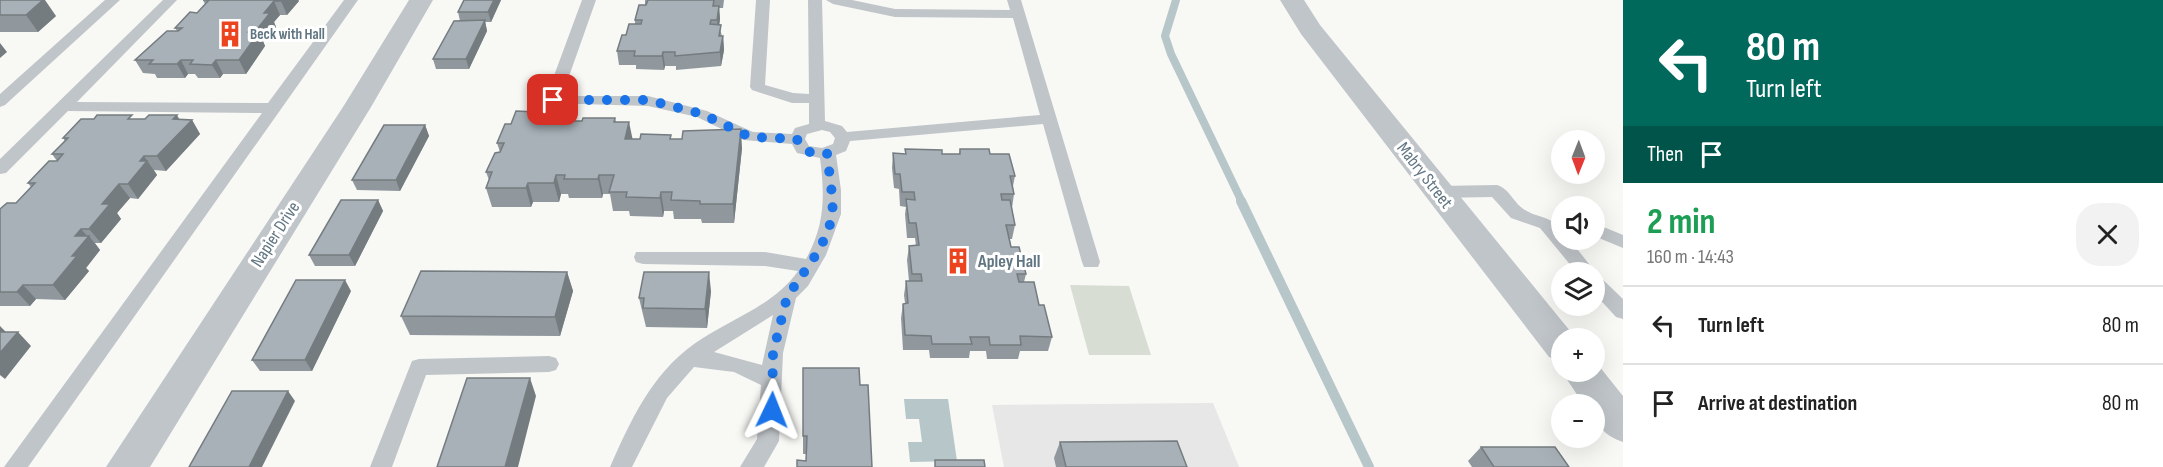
<!DOCTYPE html>
<meta charset="utf-8">
<style>
body{margin:0;font-family:"Sofia Sans Condensed",sans-serif;background:#f2f2f2;color:#222;height:100vh;display:flex;flex-direction:column;font-size:22px;white-space:nowrap}
*{box-sizing:border-box;margin:0}
p{font-size:20px;color:#767676}
.icon{flex:none;width:33px;height:33px;fill:none;stroke:currentColor;stroke-width:2;stroke-linecap:round;stroke-linejoin:round}
.map{position:relative;flex:1;overflow:hidden}
.details{display:flex;flex-direction:column;background:#fff;width:540px}
.details>*{flex:none}
.hud{background:#00695c;color:#fff;overflow:hidden}
.needle{width:39px;rotate:181deg}
.tools{position:absolute;left:1551px;top:130px;display:grid;gap:12px}
.tools a{display:grid;place-items:center;width:54px;height:54px;border-radius:50%;background:#fff;box-shadow:0 6px 24px #0002;font-size:30px}
.pin{position:absolute;display:grid;place-items:center;width:51px;height:51px;color:#fff;margin:-26px;border-radius:12px;box-shadow:0 3px 9px #0006}
.me{position:absolute;width:66px;margin:-33px;rotate:2deg;stroke-linejoin:round;filter:drop-shadow(0 0 4px #0008)}
.turn{display:flex;align-items:center;gap:21px;height:126px;padding:0 24px;font-size:27px}
.turn .icon{width:78px;height:78px;stroke-width:2.5}
.turn b{display:block;font-size:42px;line-height:51px}
.then{display:flex;align-items:center;height:57px;padding:0 24px;background:#0003;gap:12px;font-size:22px}
.round{display:grid;place-items:center;flex:none;width:63px;height:63px;border-radius:24px;background:#f2f2f2}
.overview{display:flex;align-items:center;justify-content:space-between;height:102px;padding:0 24px}
h1{font-size:36px;font-weight:700;line-height:45px;color:#1e9e55}
ul{padding:0;list-style:none}
li{display:flex;align-items:center;gap:18px;height:78px;padding:0 24px;border-top:2px solid #e0e0e0}
li div{flex:1}
li b{display:block;font-size:22px}
li em{font-style:normal}
main{display:flex;flex:1;min-height:0}
.map>svg:first-child{display:block}
.built{fill:#e6e7e6}
.green{fill:#d8ddd4}
.water{fill:#b7c6c9}
.lines{fill:none;stroke-linecap:round;stroke-linejoin:round}
.stream-far1{stroke:#b7c6c9;stroke-width:8}
.stream{stroke:#b7c6c9;stroke-width:10}
.service{fill:#c0c5c9;fill-rule:evenodd}
.minor{fill:#c0c5c9;fill-rule:evenodd}
.tertiary{fill:#c0c5c9;fill-rule:evenodd}
.wall{fill:#90989d}
.shaded-wall{fill:#757c80}
.building{fill:#a7b1b7;stroke:#757c80;stroke-width:1.5}
.route{stroke:#1a73e8;stroke-width:10;stroke-dasharray:0 18}
.labels{text-anchor:middle;stroke-width:6;stroke-linejoin:round;paint-order:stroke}
.far-poi-label{font-size:15px;font-weight:bold;fill:#617582;stroke:#fff;text-anchor:start}
.street-label{font-size:18px;fill:#617582;stroke:#fff}
.poi-label{font-size:18px;font-weight:bold;fill:#617582;stroke:#fff;text-anchor:start}
</style>
<main>
<div class="map">
<svg width="1623" height="467" viewBox="0 0 1623 467">
<rect width="100%" height="100%" fill="#f8f8f5"/>
<path class="built" d="M1213 403 1239 467H1004L992 405Z"/>
<path class="green" d="M1070 285 1129 286 1151 355H1089Z"/>
<path class="water" d="M904 399H948L957 461 910 462 908 442H922L919 419H906Z"/>
<g class="lines">
<path class="stream-far1" d="M1176 0 1165 36 1171 54 1242 202"/>
<path class="stream" d="M1241 201 1369 467"/>
<path class="service" d="M105 0H120L5 105 0 107V94Z
M163 0H177L77 102 268 103 344 0H358L28 467H4L262 113 68 111 6 173 0 174V159Z
M582 0H596L562 96H648L707 111 753 132 792 134 795 128 809 124V103H792L752 90 750 87 756 0H770L765 85 793 93 809 94 808 0H822L825 121 842 126 847 132 1040 115 1013 18 895 17 833 4 826 0H852L895 9 1010 10 1007 0H1021L1100 262 1098 267H1084L1082 262 1043 124 850 141 846 151 836 155 841 190V214L826 255 808 286 796 298 783 353 779 441 764 467H740L757 439 761 385 734 372 694 367 667 398 632 467H610C631 420 651 375 694 344 728 320 774 306 798 271L765 266 643 264 636 262 634 257 636 252H765L806 259C825 225 825 196 820 158L797 153 792 144 744 140 697 117 648 106 548 103 545 100ZM822 130 830 132 835 138 833 144 822 148 809 146 805 139 807 134ZM773 315 762 365 714 352Z
M1497 185C1510 189 1514 204 1525 210 1540 219 1549 215 1562 230V240H1570L1597 274 1623 299V319L1616 317 1594 293V273H1577L1540 228 1511 218 1492 197 1439 198 1430 192 1439 186Z
M1594 223 1623 235V248L1594 236Z
M549 356 556 358 559 364 556 370 549 372 426 375 392 467H370L412 361 419 359Z"/>
<path class="minor" d="M409 0H433L371 107 150 467H106L343 107Z"/>
<path class="tertiary" d="M1280 0H1304L1320 25 1575 337 1576 339H1562V361L1549 357 1301 34Z
M1595 361 1623 396V442C1605 436 1594 425 1594 405H1584L1562 372H1594Z"/>
</g>
<path class="wall" d="M0 0 56 16 38 32H0Z
M203 0H298L299 1 287 15H280L274 22 276 27 263 41 265 46 246 74H223L220 78H198L195 74H188L185 78H157L155 74 143 73 135 60 177 31 175 28 197 13 205 4Z
M464 0H501L491 22H485L487 31 469 69H436L433 59 460 21 458 12Z
M645 0H724L723 8H719L720 19 719 25 722 36H723L724 50 721 66 676 70V66H665L664 70 636 69V65H619L617 51 626 35 635 24V20L645 5Z
M615 118 616 122 632 139H672L742 148 734 223H702L701 219H674L673 211H664L663 217 630 216 629 211H613L610 194H603L602 198H569L568 194H561L559 202H533L531 207H492L486 188 489 180 486 172 500 152 497 143 578 121Z
M135 119 192 120 200 134 166 171 154 170 157 175 138 199 130 198 117 213 121 219 101 243H95L100 250 86 268 89 271 65 300 36 299 30 306H0V209L16 203 31 187 28 183 57 161 52 154 65 141 63 138Z
M425 125 429 136 400 191 357 190 352 180Z
M905 149 942 154H959L960 149 990 154 1015 176 1013 186 1014 194 1012 208 1015 225 1012 239H1010L1011 247 1026 274 1024 282 1039 305 1052 337 1048 351H1020L1018 359H987L986 351H970L969 358H930L929 350H903L901 318 903 304 905 303 904 295 906 281H909L907 260 909 246H916L915 238H907L905 214 906 207 900 206 899 189 894 188 892 168 893 153 905 154Z
M378 200 383 211 355 266H315L309 255Z
M567 272 573 291 560 336 410 335 401 316Z
M351 291 312 371H260L252 360Z
M711 291 707 328 646 327 639 298Z
M860 385 806 461 807 454H803V436Z
M1060 442 1187 467H1056L1054 458Z
M1481 447 1569 467H1472L1468 461Z"/>
<path class="shaded-wall" d="M43 0H45L56 16 38 32 26 15Z
M282 0H298L299 1 287 15 281 1Z
M494 0H501L491 22 488 12Z
M274 1 280 15 274 22 276 27 264 41 258 28 264 13Z
M719 6 720 19 718 34 717 20Z
M485 20 487 31 469 69 466 59Z
M251 28 256 37 259 32 265 46 246 74 239 60 248 32Z
M723 36 724 50 721 66 720 52Z
M0 43 7 52 0 58Z
M663 52 665 66 664 70 662 56Z
M181 60 188 74 185 78 177 64Z
M216 60 223 74 220 78 212 65Z
M177 115 184 128 192 120 200 134 166 171 157 156 173 119Z
M629 122 633 141 625 139Z
M425 125 429 136 400 191 396 180Z
M741 129 742 148 734 223 733 204Z
M144 156 157 175 138 199 128 184 140 161Z
M556 175 561 194 559 202 554 183Z
M599 175 603 194 602 198 598 179Z
M528 183 533 202 531 207 526 188Z
M119 184 130 198 117 213 121 219 101 243 89 229 102 204Z
M661 192 664 211 663 217 660 198Z
M378 200 383 211 355 266 349 255Z
M81 229 88 237 89 236 100 250 86 268 89 271 65 300 53 285 72 256 75 236Z
M567 272 573 291 560 336 555 317Z
M709 272 711 291 707 328 705 309Z
M345 280 351 291 312 371 305 360Z
M23 285 36 299 30 306 17 292Z
M0 326 12 338 18 332 31 346 5 379 0 375Z
M530 378 536 396 518 467H505Z
M288 391 295 401 262 467H249Z"/>
<path class="building" d="M0 0H43L26 15H0Z
M203 0H282L281 1H274L264 13H270L258 28H251L248 32H259L239 60H216L212 65 190 64 193 60H181L177 64H149L153 60H135L167 31H178L182 28H175L190 12 197 13 209 0Z
M464 0H494L488 12H458Z
M648 0H714L713 6H719L717 20H711L710 24 721 25 719 36H723L720 52 675 56V52H663L662 56H634L635 51H617L622 35H626L629 24H641L642 20H635L639 5H646Z
M485 20 466 59H433L454 21Z
M516 111 577 114 574 121H582L583 118H615L614 122H629L625 139H640L641 134 671 135 670 139H682L683 131 741 129 733 204H700V201L671 200 672 192H661L660 198 626 197 627 192H609L614 175H599L598 179H564L565 175H556L554 183H528L526 188H486L492 172H486L495 153 500 152 504 143H497L505 124H511Z
M97 115H132L128 119H145L149 115H177L173 119 192 120 157 156H144L140 161H147L128 184H119L102 204H110L89 229H81L75 236H89L72 256H77L53 285H23L17 292H0V209L7 203H16L35 183H28L49 161H57L63 154H52L68 138H63L81 119H94Z
M384 125H425L396 180H352Z
M905 149 942 150V154H960V149H989L990 154H1009L1015 176H1010L1014 194H1001L1002 200H1010L1015 225H1006L1011 247H1019L1026 274H1017L1019 282H1034L1039 305H1044L1052 337 1020 336 1021 345H990L989 337H970L972 344H932L931 336 905 335 903 304 908 303 906 281H922L921 274H912L909 246 919 245 916 223H909L906 199 915 200 914 192H902L900 174H895L893 153 906 154Z
M341 200H378L349 255H309Z
M421 271 567 272 555 317 401 316Z
M644 272H709L705 309 643 308 644 298H639Z
M296 280H345L305 360H252Z
M0 332H18L0 353Z
M803 368H859L860 385H868L872 467H797V460L806 461 807 436H803Z
M467 378H530L505 467H437Z
M232 391H288L249 467H189Z
M1177 441 1187 467H1066L1060 442Z
M1481 447H1555L1569 467H1494Z
M935 460H984L985 467H935Z"/>
<g class="lines">
<path class="route" d="M553 100H648L702 114 750 137 797 139 799 144 809 152 827 153 833 203 831 222 820 249 787 297 773 353 772 410"/>
</g>
<defs>
<g id="building-bare" transform="scale(2.07)"><path d="M-4-6H4V6H1V3H-1V6H-4ZM-2.5-4.3h1.7v1.8h-1.7ZM.8-4.3h1.7v1.8H.8ZM-2.5-1h1.7V.8h-1.7ZM.8-1h1.7V.8H.8Z" fill="#ed4420" stroke="#fff" stroke-width="2.5" paint-order="stroke"/></g>
</defs>
<g fill-rule="evenodd">
<use href="#building-bare" x="230" y="34"/>
<use href="#building-bare" x="958" y="261"/>
</g>
<g class="labels">
<g class="far-poi-label">
<text x="250" y="39">Beck with Hall</text>
</g>
<g class="street-label">
<text transform="translate(1425 175) rotate(52)" y="6">Mabry Street</text>
<text transform="translate(275 234) rotate(-57)" y="6">Napier Drive</text>
</g>
<g class="poi-label">
<text x="978" y="267">Apley Hall</text>
</g>
</g>
</svg>
<div class="tools">
<a><svg class="needle" viewBox="-14 -14 28 28"><path d="M0-13l5 13h-10z" fill="#e53935"/><path d="M0 13l5-13h-10z" fill="#767676"/></svg></a>
<a><svg class="icon" aria-label="sound" viewBox="0 0 24 24"><path d="M4 9h4l5-4v14l-5-4H4zM17 9q2 3 0 6"/></svg></a>
<a><svg class="icon" aria-label="layers" viewBox="0 0 24 24"><path d="M12 4l9 5-9 5-9-5zM3 14l9 5 9-5"/></svg></a>
<a>+</a>
<a>−</a>
</div>
<div class="pin" style="left:553px;top:100px;background:#d93025"><svg class="icon" aria-label="arrive" viewBox="0 0 24 24"><path d="M6 21V4h12l-3 4 3 4H6"/></svg></div>
<svg class="me" style="left:772px;top:410px" viewBox="-20 -20 40 40"><path d="M0-17L14 15 0 8-14 15z" fill="#1a73e8" stroke="#fff" stroke-width="4"/></svg>
</div>
<section class="details">
<div class="hud">
<div class="turn"><svg class="icon" aria-label="left" viewBox="0 0 24 24"><path d="M17 20v-9H6M10 6l-5 5 5 5"/></svg><div><b>80 m</b>Turn left</div></div>
<div class="then">Then<svg class="icon" aria-label="arrive" viewBox="0 0 24 24"><path d="M6 21V4h12l-3 4 3 4H6"/></svg></div>
</div>
<div class="overview"><div><h1>2 min</h1><p>160 m · 14:43</p></div><a class="round"><svg class="icon" aria-label="close" viewBox="0 0 24 24"><path d="M6 6l12 12M18 6L6 18"/></svg></a></div>
<ul>
<li><svg class="icon" aria-label="left" viewBox="0 0 24 24"><path d="M17 20v-9H6M10 6l-5 5 5 5"/></svg><div><b>Turn left</b></div><em>80 m</em></li>
<li><svg class="icon" aria-label="arrive" viewBox="0 0 24 24"><path d="M6 21V4h12l-3 4 3 4H6"/></svg><div><b>Arrive at destination</b></div><em>80 m</em></li>
</ul>
</section>
</main>
